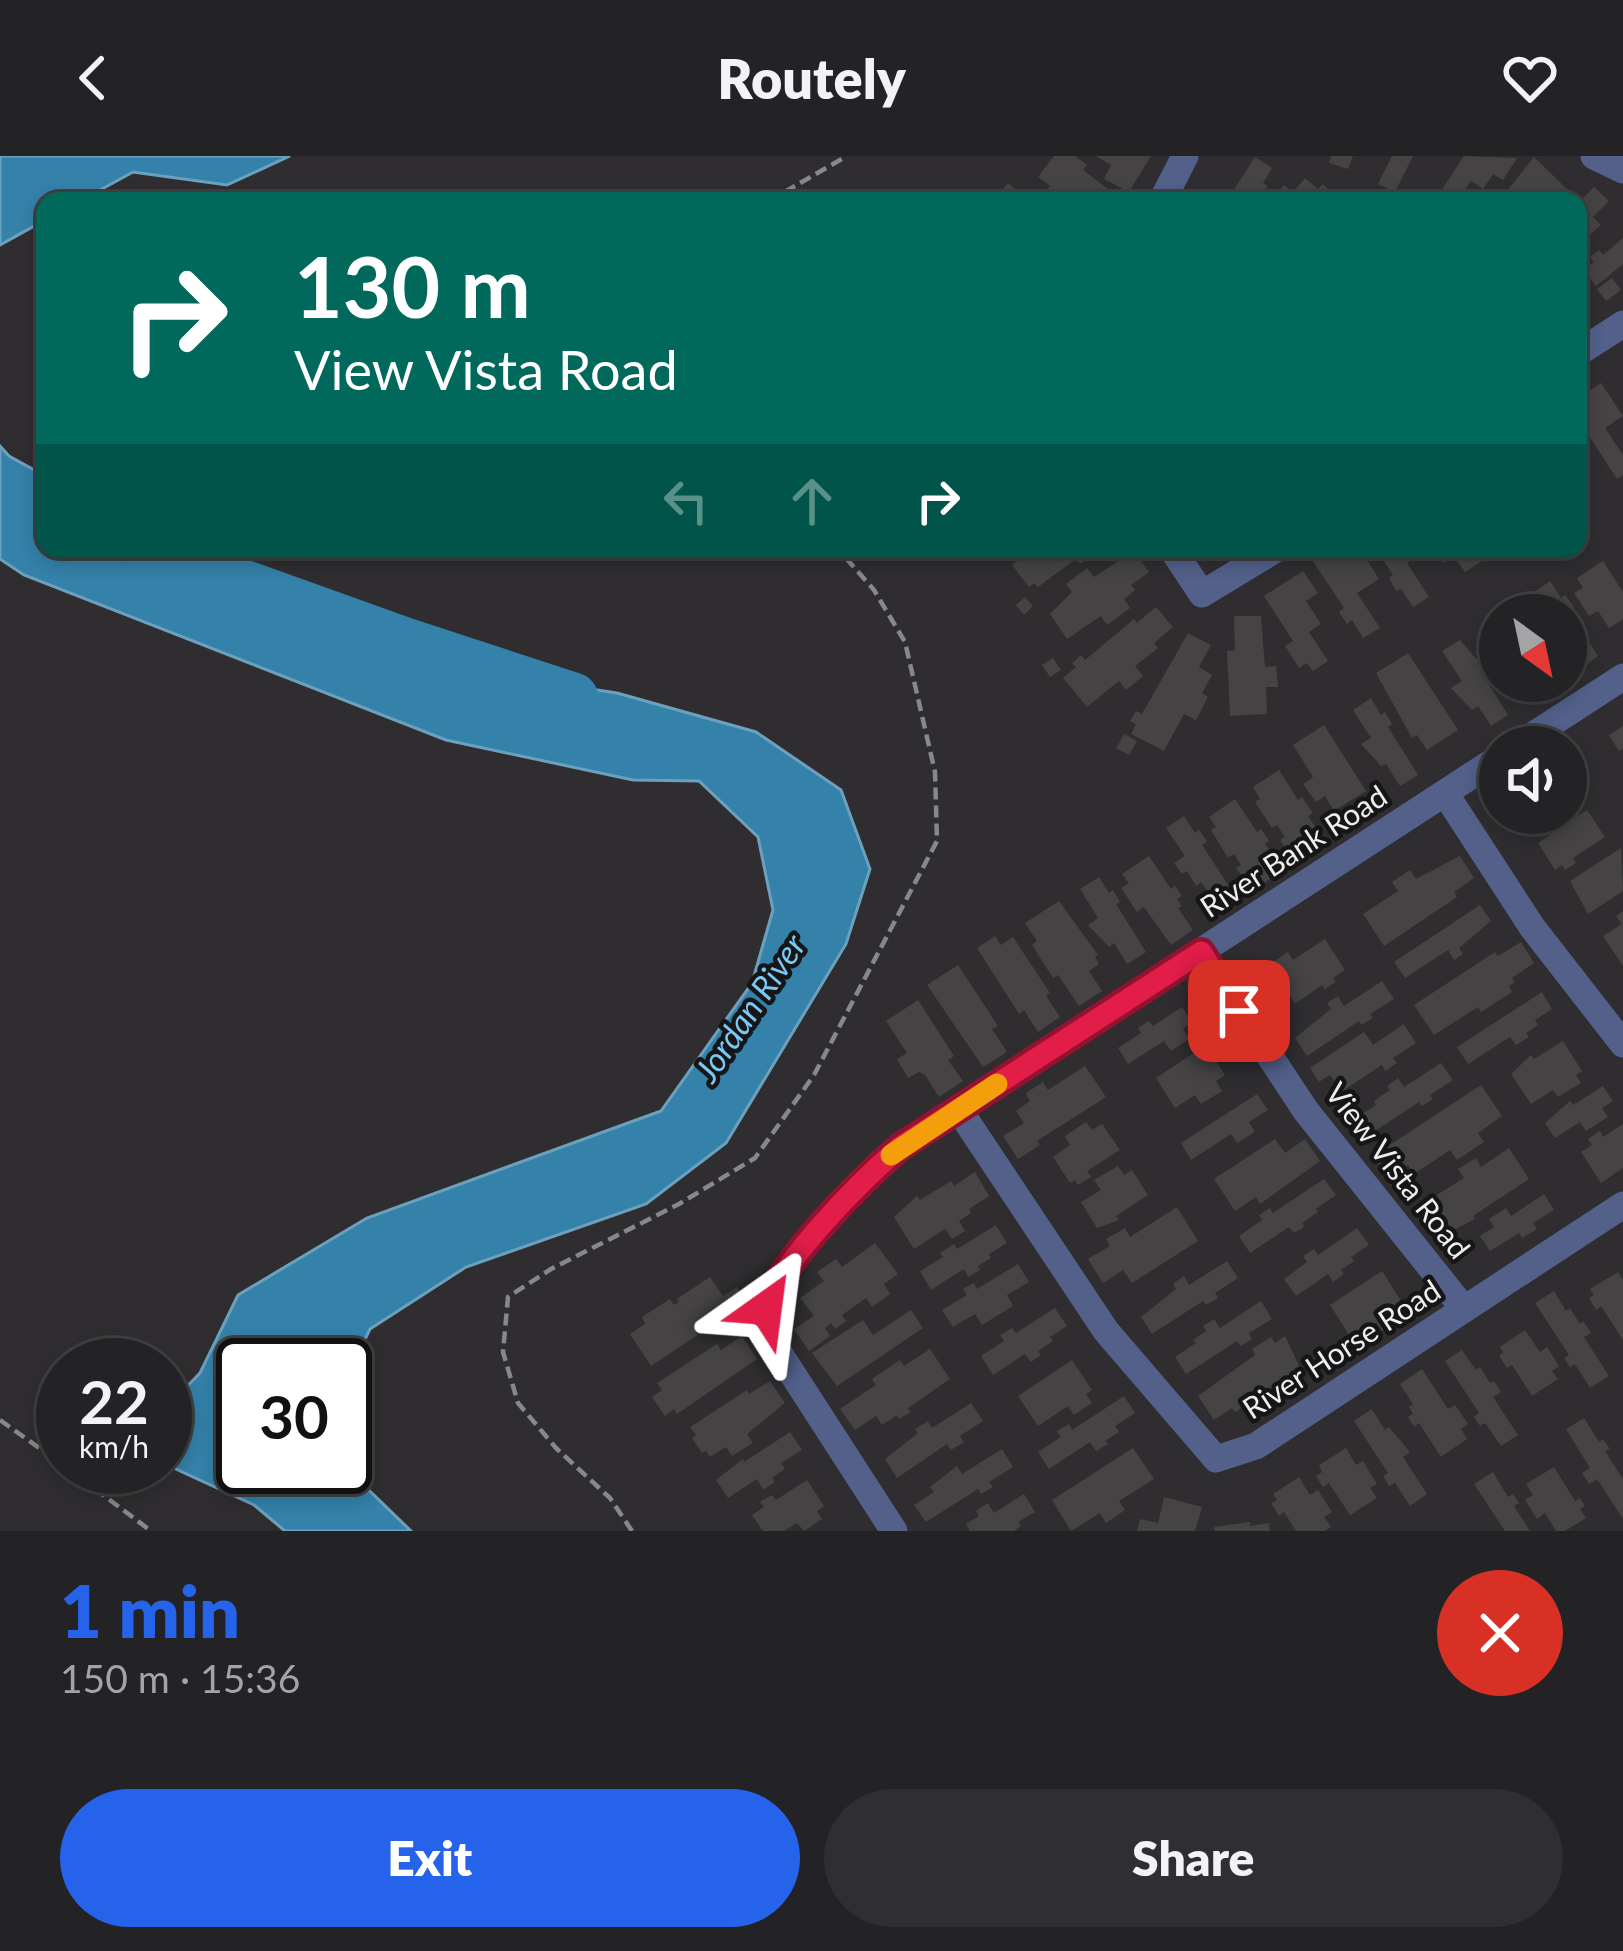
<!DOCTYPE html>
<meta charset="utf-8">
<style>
body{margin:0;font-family:Lato,sans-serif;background:#2f2f31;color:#f1f3f6;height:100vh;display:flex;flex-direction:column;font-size:45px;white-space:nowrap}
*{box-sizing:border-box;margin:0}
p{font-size:39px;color:#a3a4a6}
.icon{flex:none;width:66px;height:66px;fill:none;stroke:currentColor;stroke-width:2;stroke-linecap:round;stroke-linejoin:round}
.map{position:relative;height:1375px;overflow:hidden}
.details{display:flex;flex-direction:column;background:#232224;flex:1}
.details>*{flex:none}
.banner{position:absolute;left:36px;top:36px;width:1551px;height:366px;border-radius:24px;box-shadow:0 6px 18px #0003,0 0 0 3px #403f41;background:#00695c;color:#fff;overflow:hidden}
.needle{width:78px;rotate:147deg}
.fabs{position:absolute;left:1479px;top:438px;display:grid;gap:24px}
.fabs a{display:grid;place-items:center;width:108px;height:108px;border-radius:50%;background:#232224;box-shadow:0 6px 18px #0003,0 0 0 3px #403f41;font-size:60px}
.speed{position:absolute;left:36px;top:1182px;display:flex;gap:24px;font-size:60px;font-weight:700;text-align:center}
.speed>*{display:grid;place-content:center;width:156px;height:156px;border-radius:50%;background:#232224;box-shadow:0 6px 18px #0003,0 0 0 3px #403f41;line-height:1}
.speed small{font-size:30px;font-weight:400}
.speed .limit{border:6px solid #111;border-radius:18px;background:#fff;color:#111}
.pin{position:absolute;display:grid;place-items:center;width:102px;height:102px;color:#fff;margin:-51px;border-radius:24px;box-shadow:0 6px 18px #0006}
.me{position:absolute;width:132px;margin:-66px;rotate:31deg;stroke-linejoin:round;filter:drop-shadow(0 0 9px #0008)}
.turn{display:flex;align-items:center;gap:42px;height:252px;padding:0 60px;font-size:54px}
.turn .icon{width:156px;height:156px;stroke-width:2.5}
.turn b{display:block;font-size:84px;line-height:102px}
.lanes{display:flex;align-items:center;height:114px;padding:0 60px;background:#0003;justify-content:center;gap:60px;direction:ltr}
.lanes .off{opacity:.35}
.round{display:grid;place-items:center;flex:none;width:126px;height:126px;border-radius:63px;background:#2f2f31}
.overview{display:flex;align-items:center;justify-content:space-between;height:204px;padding:0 60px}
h1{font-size:72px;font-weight:800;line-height:90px;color:#2563eb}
.cta{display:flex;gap:24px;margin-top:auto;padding:24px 60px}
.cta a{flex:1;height:138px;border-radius:72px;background:#2563eb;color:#fff;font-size:48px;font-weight:800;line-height:138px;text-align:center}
.cta a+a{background:#2f2f31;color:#f1f3f6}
header{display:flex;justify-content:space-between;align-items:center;height:156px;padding:0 60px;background:#232224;font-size:54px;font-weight:800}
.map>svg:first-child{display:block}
.water{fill:#3481a9;stroke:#6ca1be;stroke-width:3}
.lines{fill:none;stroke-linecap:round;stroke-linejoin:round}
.river{stroke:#3481a9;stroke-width:51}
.building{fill:#464345}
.path{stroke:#888789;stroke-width:4.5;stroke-dasharray:12 6;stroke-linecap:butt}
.street{stroke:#52608a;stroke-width:27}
.route-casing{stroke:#92132f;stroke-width:30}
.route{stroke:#e11d48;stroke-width:21}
.slow{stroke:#f59e0b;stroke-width:21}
.labels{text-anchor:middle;stroke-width:9;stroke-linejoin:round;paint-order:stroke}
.street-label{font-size:30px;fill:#eeedef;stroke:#171617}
.water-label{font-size:33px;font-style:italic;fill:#79c9f7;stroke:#171617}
</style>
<header><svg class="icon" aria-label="back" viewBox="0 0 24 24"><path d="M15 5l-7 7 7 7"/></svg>Routely<svg class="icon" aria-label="heart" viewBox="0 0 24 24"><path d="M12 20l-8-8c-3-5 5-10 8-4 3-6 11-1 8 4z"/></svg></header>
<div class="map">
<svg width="1623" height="1375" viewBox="0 0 1623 1375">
<rect width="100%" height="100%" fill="#2f2d30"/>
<path class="water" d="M0 0H290L227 29 133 16 80 45H45V64L0 89Z
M0 290 9 300 45 320V393H180L336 469 505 520 617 537 756 576 841 634 870 713 846 788 726 987 646 1048 466 1111 370 1173 345 1224V1209H243V1311H345L411 1375H285L254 1349 165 1308V1253L200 1217 238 1139 367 1062 661 955 752 827 773 754 758 681 699 625 633 624 446 584 24 419 0 403Z"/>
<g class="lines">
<path class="river" d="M143 393 405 487 573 542"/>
</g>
<path class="building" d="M1054 0H1075L1087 9 1083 14 1113 37 1107 45H1049L1042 41 1050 30 1038 21Z
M1096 0H1151L1129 36 1104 23 1111 9Z
M1331 0H1353L1348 13 1329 7Z
M1392 0H1413L1395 36 1378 28Z
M1464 0 1517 2 1503 24 1493 18 1483 33 1471 25 1457 45 1429 42 1436 32 1441 35Z
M1255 1 1272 12 1263 27 1268 30 1261 40 1257 37 1251 45H1194L1203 32 1214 39 1218 34 1229 41Z
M1534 1 1569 35 1560 45H1499Z
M1305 22 1318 33 1323 28 1335 39 1330 45H1271L1284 29 1293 36Z
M1008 27 1031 45 996 42Z
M1594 31 1609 45 1593 61 1601 69 1586 82 1578 74V47Z
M1623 82V108L1596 130 1584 114 1594 106 1590 101 1599 94 1603 99Z
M1612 122 1621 134 1606 145 1597 133Z
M1601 227 1623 260 1605 272 1623 299V319L1617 323 1578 263V242Z
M1578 331 1591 350 1578 358Z
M1023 393H1085L1090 400 1080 408 1076 403 1038 431 1034 427 1029 431 1012 409 1018 404 1014 399Z
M1337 393H1360L1379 423 1357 437 1380 472 1363 482 1352 464 1347 468 1339 456 1344 452 1313 405Z
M1376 393H1413L1418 400 1407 407 1429 441 1413 451 1401 433 1396 435 1389 422 1393 419Z
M1436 393H1500L1465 416 1454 401 1444 407Z
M1134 395 1149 416 1131 429 1135 434 1124 443 1130 452 1107 469 1101 460 1067 483 1050 458 1072 436 1066 428 1087 412 1094 421Z
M1603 405 1623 436V463L1609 472 1598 455 1589 460 1574 437 1583 432 1577 422Z
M1303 415 1318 437 1306 445 1321 468 1309 476 1328 505 1313 515 1307 507 1299 512 1285 490 1293 485 1264 440Z
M1550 425 1561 442 1565 439 1574 451 1569 455 1598 500 1581 512 1566 493V459H1547L1533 437Z
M1025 441 1033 450 1024 459 1016 449Z
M1156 451 1173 471 1154 487 1158 492 1135 510 1143 520 1126 534 1119 525 1087 551 1063 522 1076 511 1072 507 1081 499 1085 504 1134 463 1137 467Z
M1234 460H1261L1265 511 1276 510 1278 531H1266L1267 558 1230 560 1227 495 1235 494Z
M1500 470V521L1484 496 1492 491 1485 481Z
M1188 477 1211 489 1199 511 1212 519 1202 537 1208 541 1196 564 1184 558 1164 595 1131 578 1136 568 1130 565 1136 555 1142 558Z
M1460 484 1484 512 1480 514 1508 559 1491 570 1478 550 1472 554 1451 532 1462 525 1442 495Z
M1408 497 1458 574 1427 594 1417 579 1412 582 1376 517Z
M1053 502 1061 514 1050 521 1042 509Z
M1371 542 1381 559 1385 556 1392 568 1388 571 1418 619 1400 630 1386 608 1381 610 1361 588 1371 582 1353 554Z
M1324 569 1366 635 1334 655 1325 640 1316 646 1303 628 1313 621 1293 589Z
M1623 570V593L1619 595 1609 579Z
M1124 578 1137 585 1129 599 1116 592Z
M1579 607 1589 623 1566 638V616Z
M1279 614 1298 644 1302 641 1313 657 1308 660 1326 687 1294 707 1280 684 1285 681 1277 669 1272 672 1255 646 1260 643 1253 631Z
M1235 643 1257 676 1261 673 1269 685 1265 688 1282 715 1252 735 1236 712 1241 709 1234 698 1228 702 1211 674 1216 671 1209 661Z
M1572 652 1578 660 1587 654 1605 681 1573 702 1576 707 1565 714 1562 709 1555 714 1538 687 1556 675 1551 667Z
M1184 660 1195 677 1199 674 1207 685 1202 689 1232 735 1215 746 1201 726 1196 730 1187 715 1182 718 1174 707 1185 700 1166 672Z
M1621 692 1623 735 1588 758 1570 725Z
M1149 700 1171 733 1175 730 1182 740 1177 743 1182 750 1178 752 1193 774 1171 789 1144 751 1137 756 1121 732 1129 727 1122 718Z
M1460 700 1474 722 1454 736 1457 741 1384 790 1363 758 1398 735 1392 726 1410 714 1416 723Z
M1099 721 1109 737 1113 734 1120 746 1116 748 1146 796 1127 808 1114 787 1109 791 1088 769 1098 762 1080 733Z
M1059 745 1098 799 1095 801 1099 808 1089 815 1102 835 1079 850 1058 819 1053 822 1032 789 1037 785 1025 767Z
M1480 749 1491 765 1459 792 1463 798 1454 804 1448 794 1405 822 1394 806Z
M1623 755V810L1603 780 1622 768 1616 760Z
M995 780 1001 789 1013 781 1050 837 1046 840 1060 861 1038 876 1024 854 1019 858 977 792Z
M1325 783 1345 814 1333 822 1336 826 1325 833 1322 829 1295 848 1270 808 1288 796 1293 804Z
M1521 786 1534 807 1512 822 1515 826 1509 830 1512 836 1481 856 1478 851 1434 879 1414 849 1495 796 1498 800Z
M958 809 998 870 992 873 1007 896 983 911 927 829Z
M1382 825 1394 843 1370 858 1373 862 1361 869 1359 865 1307 900 1295 882 1331 853 1327 847 1338 840 1344 850Z
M1542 836 1552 853 1535 864 1538 869 1526 877 1529 881 1516 889 1510 881 1468 908 1457 891Z
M918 844 954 900 948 904 963 925 939 941 925 919 919 916 908 922 897 903 907 897 886 865Z
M1182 851 1192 866 1183 873 1189 883 1171 895 1164 885 1128 908 1118 892 1141 877 1138 872 1149 865 1153 870Z
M1404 868 1416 887 1393 902 1397 907 1385 915 1382 909 1341 936 1330 919 1319 926 1310 912 1364 876 1373 889Z
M1563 885 1582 915 1576 919 1581 927 1558 941 1553 934 1531 948 1511 918 1531 899 1534 903Z
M1206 889 1225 919 1216 925 1222 935 1201 948 1195 939 1175 952 1156 922Z
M1441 907 1453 924 1430 939 1433 943 1422 950 1419 946 1364 982 1352 964 1376 949 1374 945 1390 934 1387 930 1398 922 1404 931Z
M1085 910 1106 941 1037 985 1040 989 1018 1003 1003 980 1024 967 1016 955 1030 945 1026 937 1043 926 1048 934Z
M1481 929 1502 960 1478 977 1484 986 1457 1004 1450 994 1414 1018 1408 1009 1388 1022 1373 1000Z
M1603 930 1613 945 1602 952 1608 961 1586 975 1580 966 1555 982 1545 967 1570 945 1573 949Z
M1257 938 1268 954 1249 966 1255 976 1237 987 1231 978 1191 1004 1181 987Z
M1086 966 1092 974 1102 968 1120 994 1087 1015 1091 1021 1078 1029 1075 1024 1070 1027 1053 1001 1070 989 1065 980Z
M1623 968V1012L1601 1027 1581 996 1592 989 1588 983 1600 975 1603 981Z
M1275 983 1285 997 1305 983 1320 1005 1260 1048 1256 1041 1235 1055 1214 1023Z
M1509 992 1529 1023 1473 1060 1475 1063 1442 1080 1421 1049 1464 1022 1458 1013 1476 1002 1481 1011Z
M1118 1010 1124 1019 1132 1014 1148 1039 1116 1060 1119 1064 1097 1072 1081 1046 1101 1034 1094 1024Z
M975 1016 989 1040 969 1053 971 1057 959 1065 965 1075 952 1083 945 1073 914 1093 894 1061 917 1040 920 1044 951 1025 954 1030Z
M1324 1023 1336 1039 1316 1053 1318 1056 1302 1067 1304 1071 1294 1077 1289 1071 1250 1097 1239 1080 1262 1064 1259 1059 1270 1052 1273 1057Z
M1544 1038 1554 1054 1533 1067 1537 1073 1522 1082 1519 1077 1490 1095 1480 1080 1494 1071 1489 1063 1506 1052 1511 1060Z
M1177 1051 1198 1085 1132 1127 1123 1114 1103 1127 1088 1103 1110 1090 1106 1083 1125 1072 1130 1081Z
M996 1069 1007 1087 989 1098 991 1102 978 1110 980 1114 968 1121 964 1113 931 1134 920 1115 943 1101 940 1097 954 1088 957 1093Z
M1357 1072 1369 1089 1351 1101 1354 1105 1341 1114 1344 1118 1333 1126 1328 1118 1296 1140 1284 1123 1307 1106 1303 1100 1314 1093 1318 1099Z
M875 1087 898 1118 884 1128 890 1138 872 1151 866 1142 842 1159 846 1165 835 1173 831 1167 825 1172 830 1180 809 1195 794 1173 814 1160 800 1142 824 1125 817 1116 836 1103 842 1111Z
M1227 1105 1238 1122 1215 1137 1218 1142 1206 1149 1203 1145 1152 1178 1141 1161 1176 1133 1173 1128 1184 1120 1189 1129Z
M1018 1108 1029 1126 1007 1139 1013 1150 982 1169 975 1158 953 1171 942 1154 967 1139 963 1133 974 1127 977 1133Z
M1382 1115 1403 1148 1393 1154 1399 1163 1382 1175 1376 1166 1351 1182 1330 1149Z
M1618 1116 1623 1124V1184L1601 1150 1596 1154 1589 1142 1594 1139 1590 1133Z
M710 1121 723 1140 737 1131 745 1143 740 1146 747 1156 725 1171 720 1164 651 1210 630 1178 645 1168 642 1161 670 1143 674 1149 679 1146 677 1143Z
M1554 1135 1566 1155 1570 1152 1580 1168 1583 1165 1591 1177 1584 1181 1609 1220 1590 1232 1575 1208 1570 1211 1564 1202 1569 1199 1535 1147Z
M1261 1145 1272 1163 1249 1177 1252 1183 1241 1190 1237 1185 1186 1218 1175 1201 1196 1187 1193 1184 1206 1175 1203 1170 1214 1163 1220 1172Z
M1055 1152 1067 1170 1050 1181 1053 1185 1038 1195 1041 1199 1031 1206 1025 1198 993 1219 981 1200 1004 1185 1000 1179 1012 1172 1016 1177Z
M911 1154 923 1172 837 1230 812 1197 863 1164 873 1179Z
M1525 1174 1540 1196 1547 1191 1559 1210 1552 1215 1558 1223 1532 1240 1512 1209 1507 1212 1499 1200 1503 1196 1500 1191Z
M742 1180 757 1203 677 1258 674 1253 665 1260 652 1241 662 1234 657 1227 717 1188 721 1194Z
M1285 1180 1301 1214 1286 1224 1291 1232 1275 1243 1269 1234 1235 1256 1232 1252 1214 1264 1198 1240 1255 1199 1252 1193 1271 1181 1275 1187Z
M930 1193 950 1223 908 1252 911 1256 899 1263 897 1259 882 1269 876 1260 855 1274 840 1253 876 1229 872 1223 900 1204 904 1210Z
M1462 1194 1476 1214 1480 1211 1490 1227 1494 1225 1501 1236 1493 1241 1518 1279 1501 1290 1485 1267 1480 1270 1474 1261 1479 1257 1445 1205Z
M1072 1204 1092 1234 1086 1238 1092 1247 1074 1259 1068 1250 1038 1270 1018 1240Z
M1422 1213 1448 1253 1455 1249 1468 1268 1461 1273 1467 1283 1441 1301 1419 1267 1414 1271 1408 1261 1413 1258 1409 1251 1413 1248 1400 1228Z
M770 1225 785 1247 747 1278 753 1287 732 1300 726 1291 710 1301 706 1295 702 1297 692 1282 696 1279 690 1271 747 1234 749 1238Z
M1124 1240 1135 1257 1115 1270 1119 1276 1105 1285 1108 1288 1096 1295 1090 1286 1049 1313 1038 1296 1061 1281 1057 1275 1069 1268 1072 1274Z
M971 1247 983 1265 960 1280 964 1286 951 1294 947 1288 897 1322 885 1303 918 1277 915 1273 928 1265 932 1272Z
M1372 1253 1385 1274 1389 1271 1410 1296 1403 1301 1427 1338 1410 1350 1395 1327 1389 1330 1383 1320 1388 1317 1354 1265Z
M1584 1262 1599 1286 1603 1283 1610 1293 1605 1295 1623 1323V1363L1597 1323 1589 1328 1582 1317 1590 1312 1566 1273Z
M790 1276 802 1294 781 1307 785 1313 772 1322 775 1326 763 1334 757 1323 728 1342 716 1324 743 1303 744 1306Z
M1133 1292 1154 1323 1119 1345 1125 1354 1106 1367 1100 1357 1071 1375 1052 1344Z
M1346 1292 1356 1309 1363 1305 1377 1328 1370 1332 1377 1342 1350 1359 1329 1327 1323 1331 1316 1320 1322 1316 1319 1309Z
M1002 1293 1013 1311 989 1326 993 1331 981 1338 978 1333 926 1366 914 1349 934 1336 930 1331 957 1310 962 1318Z
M1554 1311 1575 1345 1580 1342 1585 1350 1580 1353 1586 1362 1565 1375H1556L1545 1357 1537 1363 1525 1344 1533 1339 1526 1328Z
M1493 1316 1508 1341 1513 1338 1519 1347 1514 1350 1530 1375H1505L1474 1328Z
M1299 1321 1310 1339 1318 1334 1332 1356 1324 1361 1331 1371 1325 1375H1296L1284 1356 1279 1360 1271 1347 1277 1344 1273 1338Z
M807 1324 824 1350 817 1355 822 1363 804 1375 797 1367 784 1375H763L752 1359 764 1351 760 1346 772 1339 776 1344Z
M1024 1338 1035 1356 1018 1366 1021 1370 1014 1375H970L966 1368 979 1360 976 1355 988 1347 994 1357Z
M1164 1341 1202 1351 1195 1375H1137L1140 1363 1158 1367Z
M1250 1366V1370L1269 1367 1270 1375H1215L1214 1371Z"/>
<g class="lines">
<path class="path" d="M769 45 847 0
M0 1264 63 1309
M66 1311 151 1375
M632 1375 610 1342 556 1292 518 1247 503 1196 508 1141 551 1113 679 1048 755 1002 814 919 937 685 935 616 905 486 874 434 838 393"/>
<path class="street" d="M1594 0 1623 14
M1162 45 1185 0
M1578 197 1623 168
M1172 393 1202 438 1276 393
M1515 591 1623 521
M1445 637 1532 771 1623 888
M1201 796 1306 955 1464 1153
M959 954 1106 1175 1216 1303 1256 1290 1623 1049
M894 1375 770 1183C766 1169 763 1160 768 1145 781 1107 868 1019 900 991L1500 601"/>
</g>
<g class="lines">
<g class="route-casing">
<path id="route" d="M766 1152C780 1105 862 1024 900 991L1201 796 1239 855"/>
</g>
<use href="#route" class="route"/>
<path class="slow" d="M891 999 997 928"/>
</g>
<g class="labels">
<g class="street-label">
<text transform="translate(1294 696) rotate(-33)" y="10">River Bank Road</text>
<text transform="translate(1397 1015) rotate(52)" y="10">View Vista Road</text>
<text transform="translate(1342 1194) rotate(-33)" y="10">River Horse Road</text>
</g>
<g class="water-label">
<text transform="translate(750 852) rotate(-56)" y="12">Jordan River</text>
</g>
</g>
</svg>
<div class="fabs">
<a><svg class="needle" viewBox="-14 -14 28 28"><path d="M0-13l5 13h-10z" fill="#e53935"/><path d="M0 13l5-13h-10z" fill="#a3a4a6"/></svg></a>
<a><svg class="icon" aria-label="sound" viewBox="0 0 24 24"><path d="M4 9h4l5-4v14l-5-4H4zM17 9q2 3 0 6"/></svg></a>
</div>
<div class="speed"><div>22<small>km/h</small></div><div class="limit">30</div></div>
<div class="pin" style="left:1239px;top:855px;background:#d93025"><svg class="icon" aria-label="arrive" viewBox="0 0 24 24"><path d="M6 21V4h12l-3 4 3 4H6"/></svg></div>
<svg class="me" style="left:766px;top:1152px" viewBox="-20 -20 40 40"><path d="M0-17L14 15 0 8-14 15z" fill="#e11d48" stroke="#fff" stroke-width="4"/></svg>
<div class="banner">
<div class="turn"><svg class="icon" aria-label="right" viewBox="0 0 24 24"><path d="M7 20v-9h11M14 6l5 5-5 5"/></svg><div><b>130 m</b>View Vista Road</div></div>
<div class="lanes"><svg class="icon off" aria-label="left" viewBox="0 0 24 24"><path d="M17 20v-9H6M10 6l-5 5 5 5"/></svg><svg class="icon off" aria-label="ahead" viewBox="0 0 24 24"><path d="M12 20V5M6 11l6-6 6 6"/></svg><svg class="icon" aria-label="right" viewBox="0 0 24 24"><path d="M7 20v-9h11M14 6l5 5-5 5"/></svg></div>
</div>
</div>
<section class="details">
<div class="overview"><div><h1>1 min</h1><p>150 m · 15:36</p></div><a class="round" style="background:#d93025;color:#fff"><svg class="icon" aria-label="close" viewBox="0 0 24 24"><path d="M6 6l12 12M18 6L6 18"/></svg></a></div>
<div class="cta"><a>Exit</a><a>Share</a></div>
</section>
